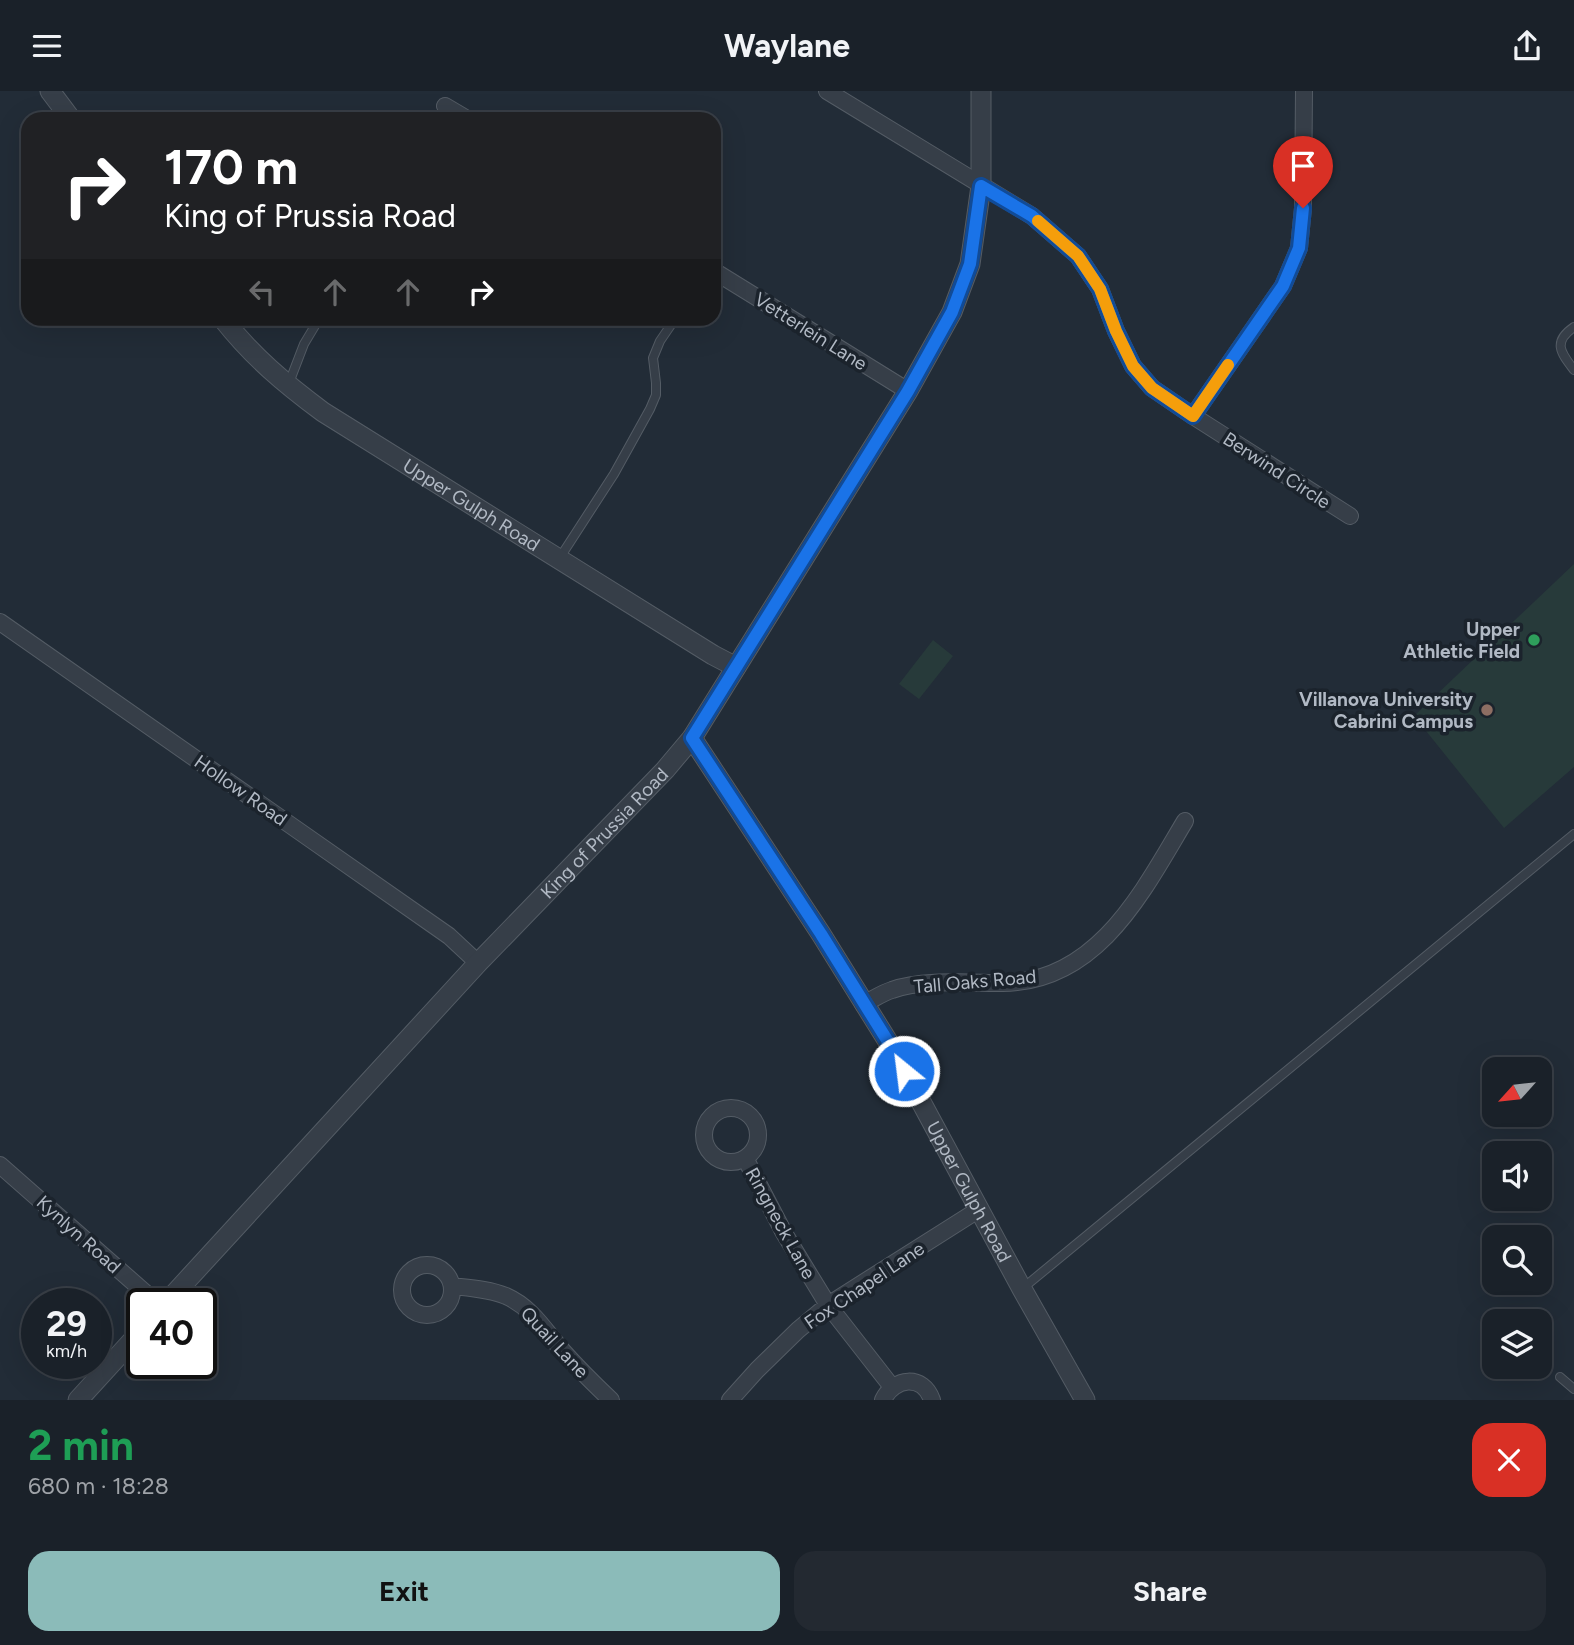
<!DOCTYPE html>
<meta charset="utf-8">
<style>
body{margin:0;font-family:Figtree,sans-serif;background:#232931;color:#f1f3f6;height:100vh;display:flex;flex-direction:column;font-size:26px;white-space:nowrap}
*{box-sizing:border-box;margin:0}
p{font-size:23px;color:#9fa3a8}
.icon{flex:none;width:38px;height:38px;fill:none;stroke:currentColor;stroke-width:2;stroke-linecap:round;stroke-linejoin:round}
.map{position:relative;height:1309px;overflow:hidden}
.side{display:flex;flex-direction:column;background:#1a2129;flex:1}
.side>*{flex:none}
.hud{position:absolute;left:21px;top:21px;width:700px;height:214px;border-radius:21px;box-shadow:0 7px 28px #0002,0 0 0 2px #383e46;background:#202124;color:#fff;overflow:hidden}
.needle{width:46px;rotate:243deg}
.buttons{position:absolute;left:1482px;top:966px;display:grid;gap:14px}
.buttons a{display:grid;place-items:center;width:70px;height:70px;border-radius:14px;background:#1a2129;box-shadow:0 7px 28px #0002,0 0 0 2px #383e46;font-size:35px}
.speed{position:absolute;left:21px;top:1197px;display:flex;gap:14px;font-size:35px;font-weight:700;text-align:center}
.speed>*{display:grid;place-content:center;width:91px;height:91px;border-radius:50%;background:#1a2129;box-shadow:0 7px 28px #0002,0 0 0 2px #383e46;line-height:1}
.speed small{font-size:18px;font-weight:400}
.speed .limit{border:4px solid #111;border-radius:10px;background:#fff;color:#111}
.pin{position:absolute;display:grid;place-items:center;width:60px;height:60px;color:#fff;margin:-72px -30px;border-radius:50% 50% 50% 0;rotate:-45deg;box-shadow:0 0 7px #0007}
.pin .icon{rotate:45deg}
.me{position:absolute;width:77px;margin:-38px;rotate:331deg;stroke-linejoin:round;filter:drop-shadow(0 0 5px #0008)}
.turn{display:flex;align-items:center;gap:24px;height:147px;padding:0 28px;font-size:32px}
.turn .icon{width:91px;height:91px;stroke-width:2.5}
.turn b{display:block;font-size:49px;line-height:60px}
.lanes{display:flex;align-items:center;height:66px;padding:0 28px;background:#0003;justify-content:center;gap:35px;direction:ltr}
.lanes .off{opacity:.35}
.round{display:grid;place-items:center;flex:none;width:74px;height:74px;border-radius:21px;background:#232931}
.headline{display:flex;align-items:center;justify-content:space-between;height:119px;padding:0 28px}
h1{font-size:42px;font-weight:700;line-height:52px;color:#1e9e55}
.cta{display:flex;gap:14px;margin-top:auto;padding:14px 28px}
.cta a{flex:1;height:80px;border-radius:21px;background:#8bbbb9;color:#111;font-size:28px;font-weight:700;line-height:80px;text-align:center}
.cta a+a{background:#232931;color:#f1f3f6}
header{display:flex;justify-content:space-between;align-items:center;height:91px;padding:0 28px;background:#1a2129;font-size:32px;font-weight:700}
.map>svg:first-child{display:block}
.green{fill:#273a3a}
.lines{fill:none;stroke-linecap:round;stroke-linejoin:round}
.service-casing{stroke:#545c65;stroke-width:10}
.minor-casing{stroke:#545c65;stroke-width:18}
.tertiary-casing{stroke:#545c65;stroke-width:21}
.service{stroke:#363e48;stroke-width:8}
.minor{stroke:#363e48;stroke-width:16}
.tertiary{stroke:#363e48;stroke-width:19}
.route-casing{stroke:#114b97;stroke-width:18}
.route{stroke:#1a73e8;stroke-width:12}
.slow{stroke:#f59e0b;stroke-width:12}
.leisure-dot{fill:#2e9e5b;stroke:#1b232c;stroke-width:2.5}
.education-dot{fill:#8d6e63;stroke:#1b232c;stroke-width:2.5}
.labels{text-anchor:middle;stroke-width:7;stroke-linejoin:round;paint-order:stroke}
.street-label{font-size:19px;fill:#b1b9c4;stroke:#1b232c}
.poi-label{font-size:19px;font-weight:bold;fill:#b1b9c4;stroke:#1b232c;text-anchor:end}
</style>
<header><svg class="icon" aria-label="menu" viewBox="0 0 24 24"><path d="M4 6h16M4 12h16M4 18h16"/></svg>Waylane<svg class="icon" aria-label="share" viewBox="0 0 24 24"><path d="M12 15V3M7 8l5-5 5 5M5 13v7h14v-7"/></svg></header>
<div class="map">
<svg width="1574" height="1309" viewBox="0 0 1574 1309">
<rect width="100%" height="100%" fill="#222c37"/>
<path class="green" d="M1574 473V676L1504 737 1414 625Z
M933 549 953 565 919 608 899 593Z"/>
<g class="lines">
<g class="service-casing">
<path id="service" d="M1574 236C1552 251 1561 262 1574 279
M289 292 304 253 319 228
M559 468 614 383 650 318 656 304V292L653 267 660 250 675 228
M1023 1197 1574 743
M1560 1286 1574 1298"/>
</g>
<g class="minor-casing">
<path id="minor" d="M827 0 1032 125 1078 165 1100 198 1116 240 1133 275 1152 297 1193 325 1350 425
M445 15 467 28
M714 180 908 300
M1193 325 1283 195 1299 157 1303 117 1304 0
M0 531 449 845 478 872
M863 913C872 909 882 902 892 899 922 888 971 892 1003 892 1098 891 1143 800 1185 730
M704 1044a27 27 0 1 1 54 0a27 27 0 1 1-54 0Z
M745 1067 784 1142 828 1214 892 1296
M0 1074 158 1213
M402 1199a25 25 0 1 1 50 0a25 25 0 1 1-50 0Z
M452 1195C470 1197 489 1198 506 1205 531 1216 544 1238 561 1258 577 1276 594 1293 611 1309
M730 1309 757 1279 798 1239 828 1214 978 1119
M883 1309C894 1286 923 1283 932 1309"/>
</g>
<g class="tertiary-casing">
<g id="tertiary">
<path d="M50 0 71 28"/>
<path id="s1" d="M223 228C253 266 284 292 323 321L713 564 736 576"/>
<path id="s2" d="M692 647 821 843 892 957 1022 1198 1085 1309"/>
<path id="s3" d="M165 1213 478 872 665 679 692 647 908 300 952 221 970 173 981 95V0"/>
<path d="M78 1309 142 1239"/>
</g>
</g>
<use href="#service" class="service"/>
<use href="#minor" class="minor"/>
<use href="#tertiary" class="tertiary"/>
</g>
<g class="lines">
<g class="route-casing">
<path id="route" d="M904 980 892 957 821 843 692 647 908 300 952 221 970 173 981 95 1032 125 1078 165 1100 198 1116 240 1133 275 1152 297 1193 325 1283 195 1299 157 1303 117"/>
</g>
<use href="#route" class="route"/>
<path class="slow" d="M1038 130 1078 165 1100 198 1116 240 1133 275 1152 297 1193 325 1228 274"/>
</g>
<circle class="leisure-dot" cx="1534" cy="549" r="7"/>
<circle class="education-dot" cx="1487" cy="619" r="7"/>
<g class="labels">
<g class="street-label">
<text transform="translate(811 240) rotate(32)" y="7">Vetterlein Lane</text>
<text transform="translate(1277 379) rotate(33)" y="7">Berwind Circle</text>
<text dy="7" stroke="none"><textPath href="#s1" startOffset="312">Upper Gulph Road</textPath></text>
<text transform="translate(241 699) rotate(35)" y="7">Hollow Road</text>
<text dy="7" stroke="none"><textPath href="#s3" startOffset="644">King of Prussia Road</textPath></text>
<text transform="translate(975 890) rotate(-5)" y="7">Tall Oaks Road</text>
<text dy="7" stroke="none"><textPath href="#s2" startOffset="532">Upper Gulph Road</textPath></text>
<text transform="translate(781 1132) rotate(61)" y="7">Ringneck Lane</text>
<text transform="translate(79 1143) rotate(42)" y="7">Kynlyn Road</text>
<text transform="translate(864 1194) rotate(-34)" y="7">Fox Chapel Lane</text>
<text transform="translate(555 1251) rotate(47)" y="7">Quail Lane</text>
</g>
<g class="poi-label">
<text x="1520" y="545">Upper<tspan x="1520" dy="22">Athletic Field</tspan></text>
<text x="1473" y="615">Villanova University<tspan x="1473" dy="22">Cabrini Campus</tspan></text>
</g>
</g>
</svg>
<div class="buttons">
<a><svg class="needle" viewBox="-14 -14 28 28"><path d="M0-13l5 13h-10z" fill="#e53935"/><path d="M0 13l5-13h-10z" fill="#9fa3a8"/></svg></a>
<a><svg class="icon" aria-label="sound" viewBox="0 0 24 24"><path d="M4 9h4l5-4v14l-5-4H4zM17 9q2 3 0 6"/></svg></a>
<a><svg class="icon" aria-label="search" viewBox="0 0 24 24"><circle cx="10" cy="10" r="6"/><path d="M15 15l6 6"/></svg></a>
<a><svg class="icon" aria-label="layers" viewBox="0 0 24 24"><path d="M12 4l9 5-9 5-9-5zM3 14l9 5 9-5"/></svg></a>
</div>
<div class="speed"><div>29<small>km/h</small></div><div class="limit">40</div></div>
<div class="pin" style="left:1303px;top:117px;background:#d93025"><svg class="icon" aria-label="arrive" viewBox="0 0 24 24"><path d="M6 21V4h12l-3 4 3 4H6"/></svg></div>
<svg class="me" style="left:904px;top:980px" viewBox="-20 -20 40 40"><circle r="17" fill="#1a73e8" stroke="#fff" stroke-width="3"/><path d="M0-11L8 9 0 5-8 9z" fill="#fff"/></svg>
<div class="hud">
<div class="turn"><svg class="icon" aria-label="right" viewBox="0 0 24 24"><path d="M7 20v-9h11M14 6l5 5-5 5"/></svg><div><b>170 m</b>King of Prussia Road</div></div>
<div class="lanes"><svg class="icon off" aria-label="left" viewBox="0 0 24 24"><path d="M17 20v-9H6M10 6l-5 5 5 5"/></svg><svg class="icon off" aria-label="ahead" viewBox="0 0 24 24"><path d="M12 20V5M6 11l6-6 6 6"/></svg><svg class="icon off" aria-label="ahead" viewBox="0 0 24 24"><path d="M12 20V5M6 11l6-6 6 6"/></svg><svg class="icon" aria-label="right" viewBox="0 0 24 24"><path d="M7 20v-9h11M14 6l5 5-5 5"/></svg></div>
</div>
</div>
<section class="side">
<div class="headline"><div><h1>2 min</h1><p>680 m · 18:28</p></div><a class="round" style="background:#d93025;color:#fff"><svg class="icon" aria-label="close" viewBox="0 0 24 24"><path d="M6 6l12 12M18 6L6 18"/></svg></a></div>
<div class="cta"><a>Exit</a><a>Share</a></div>
</section>
